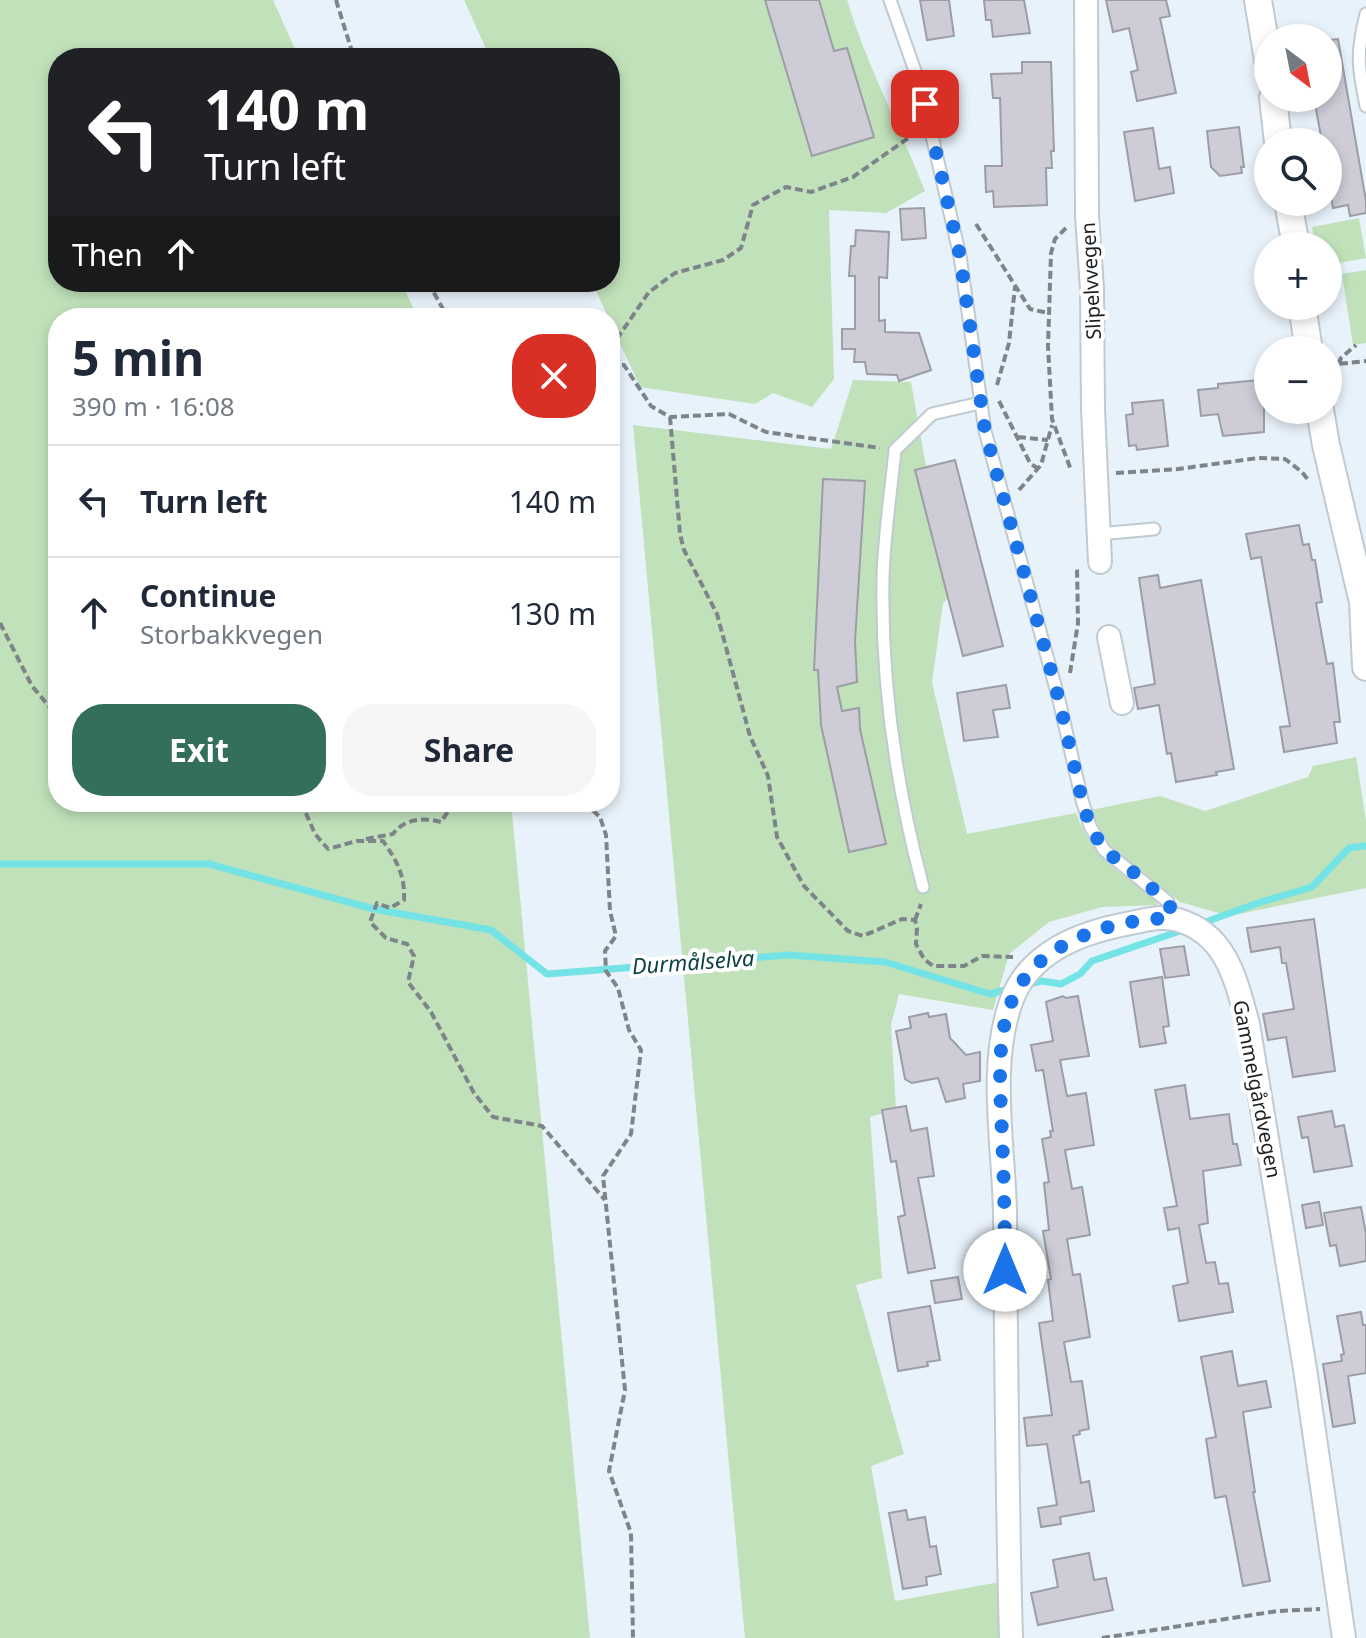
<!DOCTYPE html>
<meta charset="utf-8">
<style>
body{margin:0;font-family:"Noto Sans",sans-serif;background:#f6f6f7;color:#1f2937;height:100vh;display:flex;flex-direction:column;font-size:30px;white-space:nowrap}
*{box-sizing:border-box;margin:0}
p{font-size:26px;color:#747a83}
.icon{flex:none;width:44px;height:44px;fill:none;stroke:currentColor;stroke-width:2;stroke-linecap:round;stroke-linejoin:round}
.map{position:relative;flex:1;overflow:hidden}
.side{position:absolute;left:48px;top:308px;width:572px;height:504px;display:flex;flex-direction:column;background:#fff;border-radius:32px;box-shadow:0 4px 12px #0003}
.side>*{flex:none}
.guide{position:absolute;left:48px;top:48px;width:572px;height:244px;border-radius:32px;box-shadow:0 4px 12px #0003;background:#202124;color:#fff;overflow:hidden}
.needle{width:52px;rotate:148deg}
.fabs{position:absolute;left:1254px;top:24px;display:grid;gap:16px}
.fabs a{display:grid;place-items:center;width:88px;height:88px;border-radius:50%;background:#fff;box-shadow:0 4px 12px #0003;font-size:40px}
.pin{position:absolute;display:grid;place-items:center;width:68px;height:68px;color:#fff;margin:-34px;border-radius:16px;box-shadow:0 4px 12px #0006}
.me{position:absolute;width:88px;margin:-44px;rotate:0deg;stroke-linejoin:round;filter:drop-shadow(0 0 6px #0008)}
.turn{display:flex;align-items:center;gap:28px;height:168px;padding:0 24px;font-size:36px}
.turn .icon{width:104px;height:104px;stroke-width:2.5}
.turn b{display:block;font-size:56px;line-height:68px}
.then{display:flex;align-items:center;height:76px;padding:0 24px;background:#0003;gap:16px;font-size:30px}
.round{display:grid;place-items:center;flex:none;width:84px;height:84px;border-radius:32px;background:#f6f6f7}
.summary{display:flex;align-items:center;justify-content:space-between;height:136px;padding:0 24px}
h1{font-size:48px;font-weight:700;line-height:60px}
.cta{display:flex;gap:16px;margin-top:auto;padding:16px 24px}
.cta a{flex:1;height:92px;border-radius:32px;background:#346f59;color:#fff;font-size:32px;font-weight:700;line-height:92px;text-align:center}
.cta a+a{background:#f6f6f7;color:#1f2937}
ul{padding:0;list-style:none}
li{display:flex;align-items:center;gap:24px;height:112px;padding:0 24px;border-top:2px solid #e0e1e3}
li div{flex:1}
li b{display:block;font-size:30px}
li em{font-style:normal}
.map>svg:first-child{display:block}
.green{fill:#c0e1ba}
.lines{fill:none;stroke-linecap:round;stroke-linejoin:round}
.stream{stroke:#73e3e6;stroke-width:7}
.building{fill:#cdccd7;stroke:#9d9da7;stroke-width:2}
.service-casing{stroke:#c0cad1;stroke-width:15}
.minor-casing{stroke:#c0cad1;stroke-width:26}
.tertiary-casing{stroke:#c0cad1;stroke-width:30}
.path{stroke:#7e858a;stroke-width:4;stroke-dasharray:8 4;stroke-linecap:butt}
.service{stroke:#fff;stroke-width:11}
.minor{stroke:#fff;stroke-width:22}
.tertiary{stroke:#fff;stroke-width:26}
.route{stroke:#1a73e8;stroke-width:14;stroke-dasharray:0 25.2}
.labels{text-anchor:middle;stroke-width:8;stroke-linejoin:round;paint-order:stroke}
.street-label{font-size:20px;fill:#1b1e21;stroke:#fff}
.water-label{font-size:22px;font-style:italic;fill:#0c4243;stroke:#fff}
</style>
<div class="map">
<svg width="1366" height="1638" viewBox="0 0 1366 1638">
<rect width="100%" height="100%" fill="#e8f2fa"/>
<path class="green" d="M0 0H273L299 58H58V282H401L418 318H58V802H511L590 1638H0Z
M464 0H847C867 66 900 127 925 191L886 213 829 210 834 379 812 407 773 393 755 404 640 387 592 282H610V58H490Z
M1359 218 1366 258 1328 265V246H1315L1312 227Z
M1366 270V343L1353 345 1342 274Z
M853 380 911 382 925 461 936 494 978 571 943 603 932 682 967 834 1076 813C1092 857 1119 874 1157 897L1158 905 1102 907 1049 922 1009 954 993 1010 899 994 891 1025 896 1109 870 1117 882 1278 856 1285 904 1454 871 1466 895 1601 1000 1582V1638H745L633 425 831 449Z
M1356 757 1366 821V888L1229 916 1180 902 1108 844 1091 810 1160 796 1205 811 1308 777 1313 766Z"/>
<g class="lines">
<path class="stream" d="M0 864H209L374 909 491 930 547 974 788 955 885 962 990 994 1012 988
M1197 925 1258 903 1312 887 1349 848 1366 846
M1028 984 1042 981 1061 984 1080 974 1092 961 1186 929"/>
</g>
<path class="building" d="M765 0H819L834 51 847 48 874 137 812 156Z
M920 0H949L954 36 927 40Z
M984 0H1024L1030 33 993 37 991 20H986Z
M1106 0H1166L1170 16 1160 18 1176 93 1137 101 1131 72 1138 70 1129 28 1113 32Z
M1338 39 1366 201V213L1350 216 1348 205 1333 208 1328 177V142H1322L1314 98H1328V40Z
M1022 62H1051L1054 151H1051L1052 168H1046L1047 205 994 207 993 191 986 192 985 166H1002L1000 98H993L991 74 1022 73Z
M1239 127 1244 167H1241L1242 173 1220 176 1211 167 1207 131Z
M1153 128 1159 169 1170 167 1174 193 1135 201 1124 132Z
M924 208 926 238 902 240 900 209Z
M856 230 889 232 887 278 879 277V321L885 320V332L919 333 931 370 899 381 897 375 867 374 865 362H854L855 349H842V329H855V276H849L851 246H855Z
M1259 380 1261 395 1264 394V432L1223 436 1218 414 1201 416 1198 390 1218 388V384Z
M1163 400 1168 446 1137 450 1136 445 1129 446 1126 415 1133 414 1132 403Z
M955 460 1003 646 963 656 915 470Z
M823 479 865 481 855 641 857 682 837 687 842 711 859 708 860 729 886 844 849 852 821 725 818 670H814Z
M1299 525 1303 545 1309 544 1312 560H1315L1322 602 1316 603 1327 664 1333 663 1340 722H1334L1337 743 1284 752 1280 727 1290 726 1261 557 1251 559 1246 534Z
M1158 575 1160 588 1201 580 1234 769 1216 772 1217 775 1176 782 1171 753 1167 754 1159 705 1138 709 1134 688 1155 684 1139 578Z
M1006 685 1010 708 993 710 998 737 964 741 957 693Z
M1314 919 1335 1071 1293 1077 1286 1037 1268 1040 1263 1014 1294 1009 1286 963H1282L1280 947 1251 952 1247 928Z
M1184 946 1189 975 1165 978 1160 949Z
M1162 977 1169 1026 1163 1027 1166 1043 1140 1047 1130 982Z
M1063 996 1066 998 1078 996 1089 1056 1060 1060 1067 1096 1086 1093 1094 1145 1065 1150 1072 1189 1082 1187 1090 1235 1067 1239 1073 1275 1080 1274 1090 1337 1064 1342 1071 1382 1082 1381 1089 1429 1079 1431 1080 1434 1073 1436 1081 1483 1089 1481 1094 1511 1060 1517 1061 1524 1041 1527 1038 1508 1057 1505 1047 1444 1027 1446 1024 1418 1052 1415 1039 1323 1053 1321 1048 1280 1051 1279 1043 1231 1049 1230 1044 1183 1049 1182 1042 1139 1051 1137 1050 1131H1053L1043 1070 1036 1071 1031 1045 1053 1041 1046 1002Z
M928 1013 929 1017 946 1014 950 1038 966 1055 980 1052V1081L963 1084 965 1098 946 1102 938 1078 912 1083 905 1079 896 1031 911 1028 909 1017Z
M1185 1085 1190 1119 1229 1114 1233 1144H1237L1241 1165 1203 1171 1208 1223 1199 1225 1206 1263 1215 1262 1219 1284 1228 1283 1233 1312 1179 1321 1173 1286 1188 1283 1179 1228 1168 1230 1164 1208 1177 1206 1155 1090Z
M906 1106 911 1131 927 1128 934 1176 918 1178 935 1268 908 1273 898 1217 905 1215 896 1161 891 1162 882 1110Z
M1332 1111 1335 1127 1344 1125 1352 1166 1314 1172 1308 1137 1302 1138 1298 1117Z
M1319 1202 1323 1225 1306 1228 1302 1205Z
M1361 1207 1366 1234V1261L1340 1266 1336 1245 1330 1246 1324 1213Z
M958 1277 962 1299 935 1303 931 1281Z
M930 1306 940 1360 927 1362 928 1366 898 1371 888 1313Z
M1361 1312 1363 1325H1366V1373L1348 1376 1355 1423 1333 1427 1323 1364 1342 1361 1341 1355 1344 1354 1337 1316Z
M1232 1351 1238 1386 1266 1381 1271 1407 1243 1412 1255 1492H1253L1270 1581 1243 1586 1226 1496 1215 1498 1206 1439 1216 1437 1201 1357Z
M906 1510 908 1520 925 1517 930 1547 936 1546 941 1574 926 1577 927 1585 903 1589 889 1513Z
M1089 1553 1094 1580 1106 1578 1113 1610 1038 1625 1031 1593 1058 1587 1053 1560Z"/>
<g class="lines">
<g class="service-casing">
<path id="service" d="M890 0 920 85 929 123 960 256 985 431 1059 700 1082 800 1090 826 1104 850 1167 901 1171 908V918
M1366 14C1356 53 1358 67 1366 106
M1098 534 1154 529
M923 887C896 786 881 682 883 578 884 536 891 492 895 450L932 414 980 403"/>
</g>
<g class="minor-casing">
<path id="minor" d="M1086 0 1087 216 1092 289 1093 409 1100 562
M1109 637 1122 703
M1011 1638C1007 1496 1006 1355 1005 1214 1004 1147 988 1066 1011 1002 1029 951 1082 932 1131 923 1146 920 1163 915 1178 920 1227 934 1236 981 1248 1024L1305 1369 1344 1638"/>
</g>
<g class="tertiary-casing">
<path id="tertiary" d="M1258 0 1268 60
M1273 98 1278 142
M1288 202 1296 246
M1302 306 1309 350
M1320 410 1326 445 1363 602 1366 667"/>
</g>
<path class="path" d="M336 0 354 58
M976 224 1030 309 1048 313
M1066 228 1055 239 1051 253 1048 346 1052 419 1071 470
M428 282 448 318
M610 349 649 292 675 273 723 260 741 248 753 205 786 187 811 192 853 177 914 134
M1338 364 1341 358 1356 345
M610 365H624L651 406 670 417 729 414 766 432 880 448
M1328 365 1366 361
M997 385 1009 343 1015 287
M999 401 1030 463 1037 468
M670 417 680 534 684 550 717 614 750 736 768 776 777 837 804 886 848 931 863 936 902 919 915 920 917 928 916 944 924 959 933 966H964L982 956 1013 957
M1018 437 1048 440
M1116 473 1178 469 1258 458 1285 459 1302 472 1309 481
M1019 490 1041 465 1052 425
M0 623 32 686 58 717
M1070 673 1078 623 1077 567
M301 802 315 834 328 849 357 841H383C397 861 405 875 404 900L390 908 377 903 370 922 386 938 407 944 414 956 408 982 431 1012 474 1093 493 1117 542 1126 605 1200
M584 802 600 817 606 835 610 911 616 936 605 951 606 971 618 988 629 1030 641 1050 631 1134 603 1176 625 1390 609 1471 631 1533 633 1638
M366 839 393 834C404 819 423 817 441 822L454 802
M915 920 921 904
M1102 1638 1278 1611 1320 1609"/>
<use href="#service" class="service"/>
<use href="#minor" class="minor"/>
<use href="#tertiary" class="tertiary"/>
</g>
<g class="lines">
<path class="route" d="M925 104 960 256 985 431 1059 700 1082 800 1090 826 1104 850 1145 881 1171 908V918C1139 919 1105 925 1076 939 989 979 999 1053 1002 1135 1004 1180 1005 1225 1005 1270"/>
</g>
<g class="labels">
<g class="street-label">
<text transform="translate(1091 281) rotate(-93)" y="7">Slipelvvegen</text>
<text transform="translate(1257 1089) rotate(79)" y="7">Gammelgårdvegen</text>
</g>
<g class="water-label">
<text transform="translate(693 962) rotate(-4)" y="8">Durmålselva</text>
</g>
</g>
</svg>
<div class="fabs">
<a><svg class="needle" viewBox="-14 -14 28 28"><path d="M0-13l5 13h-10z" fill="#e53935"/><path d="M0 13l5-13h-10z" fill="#747a83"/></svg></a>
<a><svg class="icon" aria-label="search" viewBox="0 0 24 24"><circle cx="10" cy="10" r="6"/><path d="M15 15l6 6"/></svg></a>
<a>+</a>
<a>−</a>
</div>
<div class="pin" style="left:925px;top:104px;background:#d93025"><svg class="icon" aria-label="arrive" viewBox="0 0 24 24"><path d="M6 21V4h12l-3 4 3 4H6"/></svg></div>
<svg class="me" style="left:1005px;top:1270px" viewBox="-20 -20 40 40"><circle r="19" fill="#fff"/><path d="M0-13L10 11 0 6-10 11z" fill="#1a73e8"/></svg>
<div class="guide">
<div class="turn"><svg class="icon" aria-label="left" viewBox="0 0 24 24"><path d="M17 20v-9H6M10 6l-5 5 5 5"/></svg><div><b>140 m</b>Turn left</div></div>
<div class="then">Then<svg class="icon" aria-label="ahead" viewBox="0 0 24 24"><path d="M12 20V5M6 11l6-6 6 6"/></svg></div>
</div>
<section class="side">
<div class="summary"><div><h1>5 min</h1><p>390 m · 16:08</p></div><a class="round" style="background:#d93025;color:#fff"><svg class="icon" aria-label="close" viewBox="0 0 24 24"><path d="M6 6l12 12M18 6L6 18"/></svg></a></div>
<ul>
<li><svg class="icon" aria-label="left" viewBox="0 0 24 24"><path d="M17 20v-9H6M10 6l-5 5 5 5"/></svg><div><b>Turn left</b></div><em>140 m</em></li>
<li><svg class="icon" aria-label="ahead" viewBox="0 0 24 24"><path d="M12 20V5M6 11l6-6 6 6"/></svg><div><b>Continue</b><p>Storbakkvegen</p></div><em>130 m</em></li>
</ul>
<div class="cta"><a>Exit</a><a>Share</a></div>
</section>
</div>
